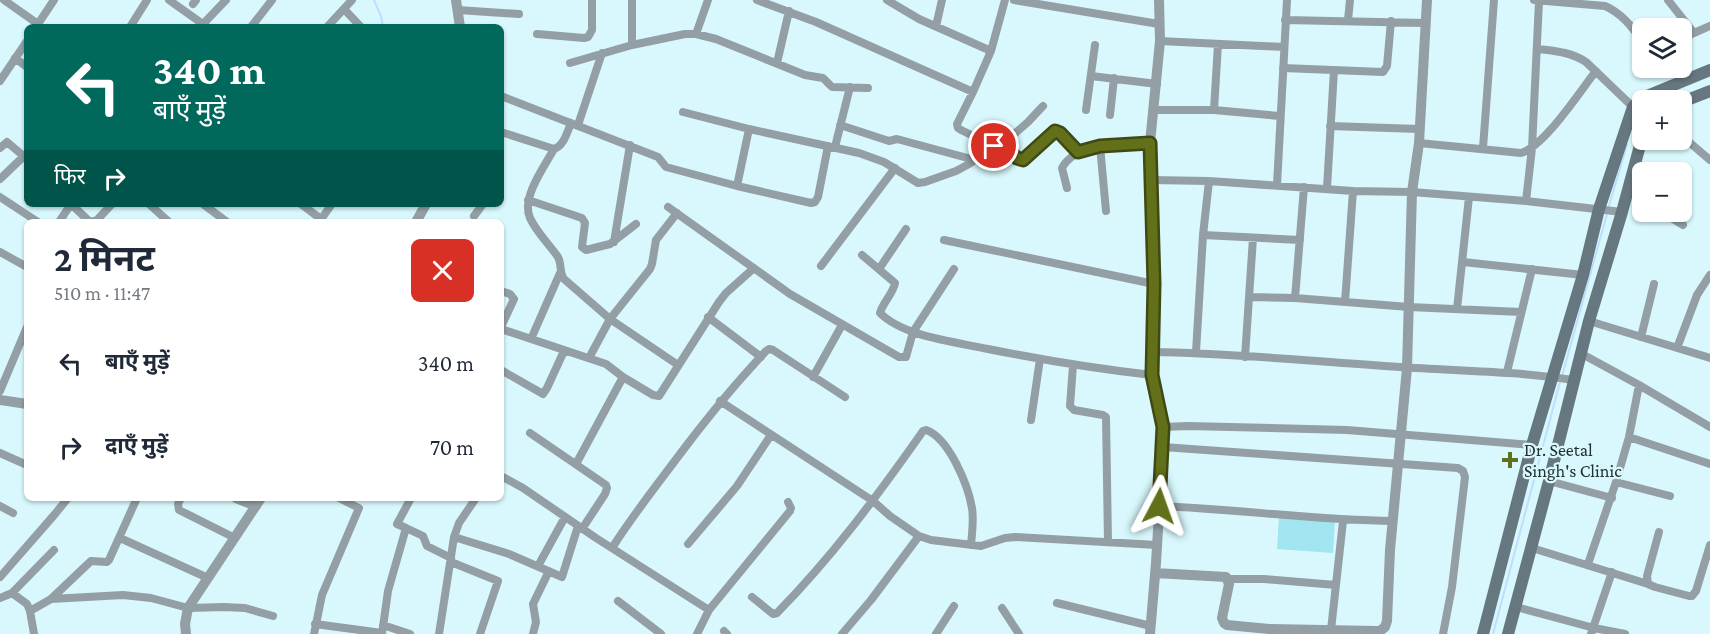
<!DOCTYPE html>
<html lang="hi">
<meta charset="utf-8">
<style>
body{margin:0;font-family:"Crimson Pro","Noto Sans Devanagari",serif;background:#f2f2f3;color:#1f2937;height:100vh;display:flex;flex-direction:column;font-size:22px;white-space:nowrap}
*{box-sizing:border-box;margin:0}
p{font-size:20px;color:#747a83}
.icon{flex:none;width:33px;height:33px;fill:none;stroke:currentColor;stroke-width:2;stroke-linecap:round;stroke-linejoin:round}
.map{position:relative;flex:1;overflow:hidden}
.details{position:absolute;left:24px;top:219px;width:480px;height:282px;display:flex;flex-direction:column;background:#fff;border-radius:9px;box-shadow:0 2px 4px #0004}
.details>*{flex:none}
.top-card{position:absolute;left:24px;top:24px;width:480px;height:183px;border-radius:9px;box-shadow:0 2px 4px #0004;background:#00695c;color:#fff;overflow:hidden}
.buttons{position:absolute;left:1632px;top:18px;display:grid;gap:12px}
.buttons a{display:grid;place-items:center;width:60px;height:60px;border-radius:9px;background:#fff;box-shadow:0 2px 4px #0004;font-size:30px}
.pin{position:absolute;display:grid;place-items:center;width:51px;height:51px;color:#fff;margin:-26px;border:3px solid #fff;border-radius:50%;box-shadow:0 2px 6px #0007}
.me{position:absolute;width:66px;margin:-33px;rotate:4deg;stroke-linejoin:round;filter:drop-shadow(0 0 4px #0008)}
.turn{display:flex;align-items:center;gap:21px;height:126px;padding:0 30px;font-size:27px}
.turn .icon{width:78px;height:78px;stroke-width:2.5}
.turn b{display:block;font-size:42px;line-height:51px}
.then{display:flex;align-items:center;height:57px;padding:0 30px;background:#0003;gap:12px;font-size:22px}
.round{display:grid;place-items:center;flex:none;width:63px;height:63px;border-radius:9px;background:#f2f2f3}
.headline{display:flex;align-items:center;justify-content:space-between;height:102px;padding:0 30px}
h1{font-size:36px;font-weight:700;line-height:45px}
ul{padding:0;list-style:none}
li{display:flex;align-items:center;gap:18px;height:84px;padding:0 30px}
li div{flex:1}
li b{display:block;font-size:22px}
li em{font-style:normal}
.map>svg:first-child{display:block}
.green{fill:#a1e5f0}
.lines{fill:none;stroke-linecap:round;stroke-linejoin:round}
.stream{stroke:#bddffd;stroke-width:2}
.minor{stroke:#939fa4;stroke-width:8}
.tertiary{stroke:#939fa4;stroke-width:10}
.secondary{stroke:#67777f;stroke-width:12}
.route-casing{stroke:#404911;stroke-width:15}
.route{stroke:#62701a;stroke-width:10}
.poi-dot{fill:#62701a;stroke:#d8f8fd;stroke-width:2}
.labels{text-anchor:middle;stroke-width:4.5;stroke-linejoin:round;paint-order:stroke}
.poi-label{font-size:18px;fill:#243032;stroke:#d8f8fd;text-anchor:start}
</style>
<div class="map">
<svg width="1710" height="634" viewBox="0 0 1710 634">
<rect width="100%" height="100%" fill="#d8f8fd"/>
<path class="green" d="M1279 516 1335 521 1333 553 1277 549Z"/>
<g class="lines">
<path class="stream" d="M374 0 381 16 383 27
M1608 209 1627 145
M1562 376 1607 214
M1493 634 1560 382"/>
<path class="minor" d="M4 0 38 24
M169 0 207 27
M757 0 816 22 973 92
M887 0 919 19 991 51
M1014 0 1159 24
M1534 0 1605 6C1621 13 1633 27 1642 42
M1668 0 1694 33 1710 26
M193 4 196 0
M344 9 361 27
M458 10 519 14
M1285 20 1425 23
M1348 20 1350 0
M203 24 226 0
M936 26 942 0
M36 27 54 0
M130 27 147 0
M251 27 272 0
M327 27 352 0
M537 34 584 38 588 37 592 30V0
M696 34 708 0
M1682 39 1694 33
M1160 41 1284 47
M632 45V0
M1538 49C1555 51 1571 52 1586 62L1633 107
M15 58 27 67
M570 63 632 45 685 34H696L716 39 805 75 823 78 832 87 868 88
M777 63 789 11
M1283 68 1383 72 1387 66 1391 21
M1091 76 1157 84
M0 81 27 41
M501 96 658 157 666 167 737 186 811 203 815 202 818 197 828 146
M1086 110 1095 45
M1154 110H1214L1279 116
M1214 110 1218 44
M683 112 749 129 859 153 884 162 918 183 925 182 956 171 969 164 994 146 1012 136 1028 122 1043 106
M1110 115 1114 78
M578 125 602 53
M840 125 889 141 897 139 975 160
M1330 126 1419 129
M501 132 554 149C564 146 567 132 571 123
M1682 136 1710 160
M1000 143 1017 158 1023 160 1053 133 1057 131 1078 152
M1419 143 1521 153C1544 147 1580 91 1596 71
M994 146 961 130 958 128 957 124 973 92 991 51 1005 0
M1100 146 1106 211
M835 147 850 87
M0 148 7 142 27 159
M1483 148 1494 0
M554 149C544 167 521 198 530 218 537 233 549 244 558 257 562 265 559 272 564 279L610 319 678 365
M0 179 24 156
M1151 180 1209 181 1353 191 1412 192 1526 201 1622 212
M1277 185 1287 0
M737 186 749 129
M1067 188 1062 168C1076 141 1124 145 1150 143
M1327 188 1334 70
M1628 190 1642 199
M0 197 38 222
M528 200 582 218 585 223 582 247 586 250 610 244 636 224
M1526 201 1532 148 1539 1
M71 204 90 222 97 220 112 204
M149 204 169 222
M203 204 227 222
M301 204 321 219
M668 207 790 294 899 357H906L913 332 954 269
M1662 212 1683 225
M474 216 483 204
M59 222 71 204
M319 222 332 204
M1203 235 1300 240
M944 240 1154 284
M614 242 630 145
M0 252 27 267
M862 255 895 283C893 294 883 302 880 313 904 337 956 342 988 349 1043 360 1097 369 1152 375
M1463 262 1583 275
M821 266 895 168
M879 269 906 229
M501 291 510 294 514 299 501 327
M1250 297 1295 298 1409 307 1521 312
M1295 298 1304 187
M1345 302 1353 191
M1457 309 1469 197
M708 317 761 357
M1589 321 1710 358
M501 329 606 364 623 377 653 395 659 396 719 302 726 293 754 268
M1641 337 1654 284
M531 339 560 273
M1677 348 1697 295 1710 275
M1152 352C1235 353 1317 362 1400 367 1458 371 1516 371 1573 380
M1196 352 1203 235 1209 181
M1582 354 1639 385 1710 427
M1245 357 1253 238
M589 358 610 319 650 269 652 264 656 240 677 213
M1073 365 1070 406 1074 410 1103 415 1106 417 1108 542
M501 370 543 394 547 388 564 351
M1507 372 1532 269
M813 377 842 325
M0 391 27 327
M720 401 873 501 890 516 919 536 931 540 981 546 1005 538 1015 537 1157 545
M1031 420 1040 359
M1163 427 1188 426 1347 430 1532 445
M530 433 606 485 607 488 605 494 582 529
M1629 437 1710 464
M1163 447 1458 468 1463 471 1465 477 1452 587 1443 634
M0 453 27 465
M576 464 623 377
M501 476 523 488 596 538 709 610
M1549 481 1612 498
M1616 482 1670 496
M181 498 178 504 179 510 235 538
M0 506 13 513
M1159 506C1237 509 1314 520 1393 521
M406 528 423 536 427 546 451 558
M1659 532 1647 576 1648 584 1655 587 1689 596H1692L1696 591 1710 545
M454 537 509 554 562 577 578 526
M120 538 208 578
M688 544 737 486 771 435
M612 548C631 518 653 490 674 462 703 423 733 386 766 351L769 349 773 350 845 397
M1532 548 1648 584
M451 562 498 581 480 634
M1588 564 1616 482 1629 437 1639 385
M538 566 565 517
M0 577 55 514 68 498
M1228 579H1264L1336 585
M12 593 54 550
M752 597 773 614 777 613C832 557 878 495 923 431L926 430C949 438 968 485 972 508 974 520 972 533 971 545
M0 598 12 593 27 604 30 611
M51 599 123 595 151 598 188 608 224 607 245 608 273 616
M618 601 661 634
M1057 603 1151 626
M1516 607 1594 628 1625 634
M1002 608 1019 634
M315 624 382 633
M383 625 410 634
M1331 630 1343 521
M724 631 727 634
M34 634 30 611 51 599 91 561 107 562 109 560 137 498
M314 634 322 595 359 508 339 498
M382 634 388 591 406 528 397 524 411 498
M439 634 454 537 459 523 476 498
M533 634 536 622 533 604 549 571
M697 634 709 610 790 511 791 508 788 502
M842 634 871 600 919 536
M936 634 954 606
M1591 634 1612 572"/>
<path class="tertiary" d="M456 0 460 27
M416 222 426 204
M0 400 27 404
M236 498 256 506
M1155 573 1226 577 1229 584 1222 618 1224 623 1227 625 1269 629 1376 631H1380L1385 627 1387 621 1390 550 1407 368 1412 192 1419 143 1427 0
M186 634 185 624 188 608 261 498
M1150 634 1156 563 1163 447V427L1152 375 1154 302 1150 143 1160 41 1159 0"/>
<path class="secondary" d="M1682 102 1710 91
M1483 634 1532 445 1583 275 1599 209 1633 107 1642 98 1710 70
M1508 634 1549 481 1589 321 1622 212 1642 138"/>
</g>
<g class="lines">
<g class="route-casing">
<path id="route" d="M994 146 1000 143 1017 158 1023 160 1055 131 1060 133 1078 152 1100 146 1150 143 1154 284 1152 375 1163 427 1159 506"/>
</g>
<use href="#route" class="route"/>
</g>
<path class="poi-dot" d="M1507 451h6v6h6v6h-6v6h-6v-6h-6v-6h6z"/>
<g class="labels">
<g class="poi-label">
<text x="1524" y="456">Dr. Seetal<tspan x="1524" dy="21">Singh's Clinic</tspan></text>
</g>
</g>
</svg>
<div class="buttons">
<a><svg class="icon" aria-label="layers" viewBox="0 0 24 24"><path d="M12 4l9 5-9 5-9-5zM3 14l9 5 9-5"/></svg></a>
<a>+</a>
<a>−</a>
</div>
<div class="pin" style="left:994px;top:146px;background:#d93025"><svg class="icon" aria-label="arrive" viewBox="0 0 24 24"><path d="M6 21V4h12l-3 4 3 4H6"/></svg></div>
<svg class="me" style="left:1159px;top:506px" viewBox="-20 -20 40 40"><path d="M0-17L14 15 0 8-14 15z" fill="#62701a" stroke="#fff" stroke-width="4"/></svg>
<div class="top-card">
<div class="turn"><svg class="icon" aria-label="left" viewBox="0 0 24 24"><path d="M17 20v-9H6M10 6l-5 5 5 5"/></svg><div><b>340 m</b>बाएँ मुड़ें</div></div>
<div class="then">फिर<svg class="icon" aria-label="right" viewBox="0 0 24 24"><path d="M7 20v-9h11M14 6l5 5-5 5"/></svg></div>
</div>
<section class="details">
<div class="headline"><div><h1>2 मिनट</h1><p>510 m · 11:47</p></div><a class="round" style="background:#d93025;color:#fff"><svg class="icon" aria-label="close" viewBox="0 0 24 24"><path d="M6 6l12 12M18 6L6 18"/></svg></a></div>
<ul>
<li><svg class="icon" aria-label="left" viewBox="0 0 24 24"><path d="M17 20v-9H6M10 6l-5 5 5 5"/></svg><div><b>बाएँ मुड़ें</b></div><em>340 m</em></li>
<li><svg class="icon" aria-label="right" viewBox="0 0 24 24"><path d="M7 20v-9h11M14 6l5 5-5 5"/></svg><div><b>दाएँ मुड़ें</b></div><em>70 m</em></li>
</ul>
</section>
</div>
